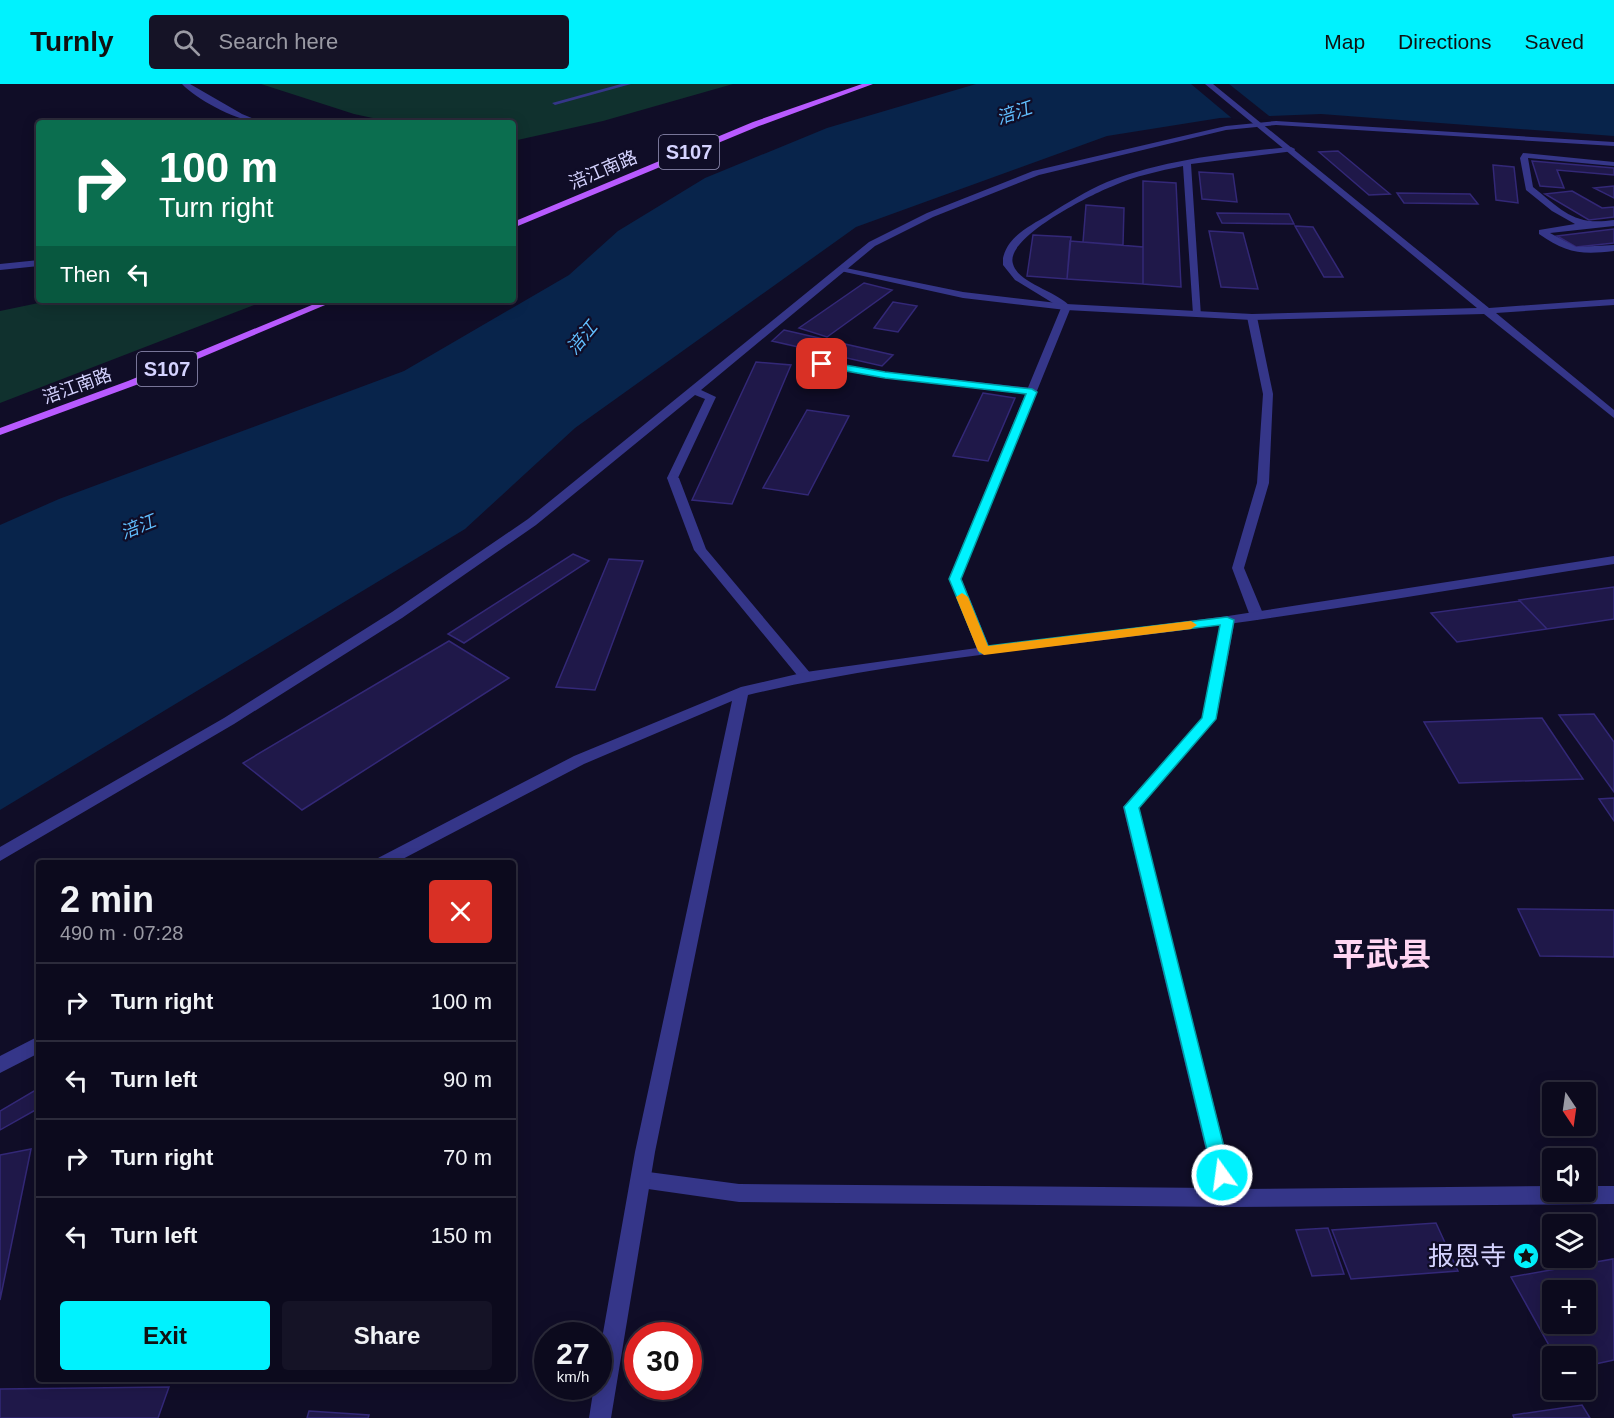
<!DOCTYPE html>
<meta charset="utf-8">
<style>
body{margin:0;font-family:Arial,"Noto Sans SC",sans-serif;background:#151326;color:#f1f3f6;height:100vh;display:flex;flex-direction:column;font-size:22px;white-space:nowrap}
*{box-sizing:border-box;margin:0}
p{font-size:20px;color:#9a9aa4}
.icon{flex:none;width:33px;height:33px;fill:none;stroke:currentColor;stroke-width:2;stroke-linecap:round;stroke-linejoin:round}
.map{position:relative;flex:1;overflow:hidden}
.sheet{position:absolute;left:36px;top:776px;width:480px;height:522px;display:flex;flex-direction:column;background:#0c0a1d;border-radius:6px;box-shadow:0 3px 15px #0003,0 0 0 2px #2c2b3b}
.sheet>*{flex:none}
.banner{position:absolute;left:36px;top:36px;width:480px;height:183px;border-radius:6px;box-shadow:0 3px 15px #0003,0 0 0 2px #2c2b3b;background:#0b6e4f;color:#fff;overflow:hidden}
.needle{width:39px;rotate:167deg}
.fabs{position:absolute;left:1542px;top:998px;display:grid;gap:12px}
.fabs a{display:grid;place-items:center;width:54px;height:54px;border-radius:6px;background:#0c0a1d;box-shadow:0 3px 15px #0003,0 0 0 2px #2c2b3b;font-size:30px}
.speed{position:absolute;left:534px;top:1238px;display:flex;gap:12px;font-size:30px;font-weight:700;text-align:center}
.speed>*{display:grid;place-content:center;width:78px;height:78px;border-radius:50%;background:#0c0a1d;box-shadow:0 3px 15px #0003,0 0 0 2px #2c2b3b;line-height:1}
.speed small{font-size:15px;font-weight:400}
.speed .limit{border:9px solid #d22;background:#fff;color:#111}
.pin{position:absolute;display:grid;place-items:center;width:51px;height:51px;color:#fff;margin:-26px;border-radius:12px;box-shadow:0 3px 9px #0006}
.me{position:absolute;width:66px;margin:-33px;rotate:346deg;stroke-linejoin:round;filter:drop-shadow(0 0 4px #0008)}
.turn{display:flex;align-items:center;gap:21px;height:126px;padding:0 24px;font-size:27px}
.turn .icon{width:78px;height:78px;stroke-width:2.5}
.turn b{display:block;font-size:42px;line-height:51px}
.then{display:flex;align-items:center;height:57px;padding:0 24px;background:#0003;gap:12px;font-size:22px}
.round{display:grid;place-items:center;flex:none;width:63px;height:63px;border-radius:6px;background:#151326}
.head{display:flex;align-items:center;justify-content:space-between;height:102px;padding:0 24px}
h1{font-size:36px;font-weight:600;line-height:45px}
.button{display:flex;gap:12px;margin-top:auto;padding:12px 24px}
.button a{flex:1;height:69px;border-radius:6px;background:#00f2fe;color:#111;font-size:24px;font-weight:600;line-height:69px;text-align:center}
.button a+a{background:#151326;color:#f1f3f6}
ul{padding:0;list-style:none}
li{display:flex;align-items:center;gap:18px;height:78px;padding:0 24px;border-top:2px solid #2c2b3b}
li div{flex:1}
li b{display:block;font-size:22px}
li em{font-style:normal}
header{display:flex;align-items:center;gap:36px;box-sizing:border-box;height:84px;padding:0 30px;background:#00f2fe;color:#111}
header strong{font-size:28px}
nav{display:flex;gap:33px;margin-inline-start:auto;font-size:21px}
.search{width:420px;height:54px;background:#151326;display:flex;align-items:center;gap:15px;box-sizing:border-box;padding:0 21px;border-radius:6px;color:#9a9aa4;font-size:22px}
.map>svg:first-child{display:block}
.green{fill:#10312e}
.water{fill:#08244b}
.pier{fill:#100d27}
.building{fill:#1f1849;stroke:#332877;stroke-width:1.5;fill-rule:evenodd}
.lines{fill:none;stroke-linecap:round;stroke-linejoin:round}
.service{fill:#353689;fill-rule:evenodd}
.pedestrian{fill:#353689;fill-rule:evenodd}
.minor{fill:#353689;fill-rule:evenodd}
.tertiary{fill:#353689;fill-rule:evenodd}
.primary{fill:#b85aff;fill-rule:evenodd}
.route{fill:#00f2fe;stroke:#009da5;stroke-width:1.5}
.slow{fill:#f59e0b}
.labels{text-anchor:middle;stroke-width:4.5;stroke-linejoin:round;paint-order:stroke}
.far-water-label{font-size:18px;font-style:italic;fill:#61bfff;stroke:#100d27}
.far-street-label{font-size:18px;fill:#d5d3ff;stroke:#100d27}
.shield{fill:#100d27;stroke:#9a98be;stroke-width:1.5}
.shield-label{font-size:20px;font-weight:bold;fill:#d5d3ff}
.near-poi-label{font-size:26px;fill:#d5d3ff;stroke:#100d27;text-anchor:end}
.town-label{font-size:33px;font-weight:bold;fill:#ffd5f2;stroke:#100d27}
</style>
<header>
<strong>Turnly</strong>
<div class="search"><svg class="icon" aria-label="search" viewBox="0 0 24 24"><circle cx="10" cy="10" r="6"/><path d="M15 15l6 6"/></svg>Search here</div>
<nav><a>Map</a><a>Directions</a><a>Saved</a></nav>
</header>
<div class="map">
<svg width="1614" height="1334" viewBox="0 0 1614 1334">
<rect width="100%" height="100%" fill="#100d27"/>
<path class="green" d="M261 0H733L603 37 513 57V39H396L354 30Z
M53 216H267L0 319V227Z"/>
<path class="water" d="M976 0H1614V52L1321 30 1220 34 1107 52 856 143 575 344 465 445 0 726V441L59 415 404 287 569 191 618 147 705 94 827 44Z"/>
<path class="pier" d="M1191 0H1229L1273 35 1234 36Z"/>
<path class="building" d="M1338 67 1390 110 1369 111 1319 68Z
M1532 77 1614 84V91L1557 86 1564 104 1540 102Z
M1493 81 1514 83 1518 119 1496 116Z
M1199 88 1233 90 1237 118 1202 115Z
M1143 97 1176 99 1181 203 1143 200Z
M1614 102V114L1594 104Z
M1572 107 1602 124 1614 123V133L1589 136 1545 110Z
M1397 109 1470 110 1478 120 1404 119Z
M1086 121 1124 124 1123 161 1083 158Z
M1217 129 1289 130 1294 140 1222 139Z
M1295 142 1313 143 1343 193H1324Z
M1614 145V159L1576 163 1557 152Z
M1209 147 1243 149 1258 205 1221 203Z
M1033 151 1071 153 1067 195 1027 192Z
M1070 157 1143 163V200L1067 195Z
M864 199 892 206 827 253 799 244Z
M893 218 917 222 898 248 874 244Z
M784 246 893 271 882 282 772 257Z
M756 278 791 281 732 420 692 416Z
M983 309 1015 314 988 377 953 372Z
M807 326 849 332 808 411 763 404Z
M573 470 589 477 464 559 448 550Z
M609 475 643 477 595 606 556 603Z
M1614 503V535L1547 545 1519 516Z
M1520 517 1547 545 1457 558 1431 529Z
M449 557 509 594 302 726 243 679Z
M1594 630 1614 658V708L1559 631Z
M1542 634 1583 695 1459 699 1424 638Z
M1614 714V737L1599 715Z
M1518 825 1614 826V873L1540 872Z
M39 1004V1024L0 1046V1027Z
M31 1065 0 1216V1071Z
M1436 1139 1458 1187 1351 1195 1332 1146Z
M1328 1144 1344 1190 1312 1192 1296 1146Z
M1613 1175 1614 1276 1586 1282V1272H1555L1511 1193ZM1552 1206H1586V1239H1552Z
M169 1303 158 1334H0V1305Z
M1582 1321 1590 1334H1514L1513 1331Z
M309 1327 369 1331 368 1334H307Z"/>
<g class="lines">
<path class="service" d="M621 0H631L555 21 552 19Z
M819 278 885 288 1032 304 1036 307 1032 310 885 294 822 282H819Z"/>
<path class="pedestrian" d="M1276 37 1614 58V62L1276 41 1226 46 1039 91 933 133 875 162 701 306 716 313 677 396 673 398 667 394 705 315 695 311 536 441 402 534 234 640 0 777V763L224 634 392 528 528 435 869 158 927 129 1033 87 1226 42Z"/>
<path class="minor" d="M182 0H190L242 30 264 39C241 39 198 17 182 0Z
M1291 63 1295 65 1294 67 1191 80 1201 232 1193 230 1183 82C1159 87 1135 92 1113 102 1092 110 1004 154 1013 180 1018 199 1057 207 1071 223L961 494 991 567 989 570H979L949 494 1061 224 1015 196 1003 181V174C1008 152 1030 142 1048 131 1067 119 1086 107 1107 98 1166 75 1229 69 1291 63Z
M1523 69 1614 78V82L1528 74 1533 103C1563 127 1574 142 1614 136V142L1550 149 1576 163 1614 161V167C1581 171 1566 169 1539 150V146L1575 140 1552 127 1526 106 1520 74Z
M39 176V182L0 186V180Z
M1252 230 1257 233 1273 310 1269 399 1244 484 1264 532 1257 536 1250 532 1232 484 1257 399 1263 310 1247 233Z
M673 390 679 394 706 465 811 590 813 593 811 596H801L694 466 667 394Z
M1228 532 1235 536 1216 635 1139 724 1235 1105 1552 1102V1107H1586V1102H1614V1120L1227 1123 739 1118 634 1103 631 1096 634 1089 641 1087 739 1100 1215 1104 1123 723 1202 634 1221 536Z"/>
<path class="tertiary" d="M1205 0H1213L1489 224 1614 215V221L1496 229 1614 326V334L1484 230 1252 236 1066 226 963 214 836 186 841 183 963 208 1066 220 1252 230 1477 224Z
M1614 472V480C1485 500 1357 522 1228 540 1068 563 905 574 748 611L655 1068 611 1334H589L594 1302H598V1277L635 1068 732 617 584 680 397 778H376L378 774 574 672 741 603 806 588 984 563 1228 532Z
M39 952V969L0 989V972Z"/>
<path class="primary" d="M862 0H873L759 42 513 144V138L753 38Z
M324 216H337L136 301 0 351V344L128 297Z"/>
</g>
<path class="route" d="M822 277 885 288 1032 305 1037 308 961 495 988 562 1227 533 1234 536 1216 635 1139 724 1231 1091 1228 1097 1222 1100 1215 1097 1213 1091 1124 723 1202 634 1220 541 980 569 949 495 1026 310 885 294 818 282V278Z"/>
<path class="slow" d="M962 509 968 513 988 562 1191 537 1197 541 1191 545 984 571 978 567 956 513Z"/>
<defs>
<g id="sight-disc" transform="scale(1.35)"><circle r="9.5" fill="#00f2fe" stroke="#100d27"/><path d="M0-6L1.8-2.2L6-1.7L2.9 1.2L3.7 5.4L0 3.3L-3.7 5.4L-2.9 1.2L-6-1.7L-1.8-2.2Z" fill="#111"/></g>
</defs>
<g fill-rule="evenodd">
<use href="#sight-disc" x="1526" y="1172"/>
</g>
<g class="labels">
<g class="far-water-label">
<text transform="translate(1014 29) rotate(-19)" y="6">涪江</text>
<text transform="translate(582 254) rotate(-50)" y="6">涪江</text>
<text transform="translate(138 443) rotate(-22)" y="6">涪江</text>
</g>
<g class="far-street-label">
<text transform="translate(603 86) rotate(-23)" y="6">涪江南路</text>
<text transform="translate(77 302) rotate(-20)" y="6">涪江南路</text>
</g>
<g class="shield">
<rect x="659" y="51" width="60" height="34" rx="4.5"/>
<rect x="137" y="268" width="60" height="34" rx="4.5"/>
</g>
<g class="shield-label">
<text x="689" y="75">S107</text>
<text x="167" y="292">S107</text>
</g>
<g class="near-poi-label">
<text x="1506" y="1181">报恩寺</text>
</g>
<g class="town-label">
<text x="1382" y="882">平武县</text>
</g>
</g>
</svg>
<div class="fabs">
<a><svg class="needle" viewBox="-14 -14 28 28"><path d="M0-13l5 13h-10z" fill="#e53935"/><path d="M0 13l5-13h-10z" fill="#9a9aa4"/></svg></a>
<a><svg class="icon" aria-label="sound" viewBox="0 0 24 24"><path d="M4 9h4l5-4v14l-5-4H4zM17 9q2 3 0 6"/></svg></a>
<a><svg class="icon" aria-label="layers" viewBox="0 0 24 24"><path d="M12 4l9 5-9 5-9-5zM3 14l9 5 9-5"/></svg></a>
<a>+</a>
<a>−</a>
</div>
<div class="speed"><div>27<small>km/h</small></div><div class="limit">30</div></div>
<div class="pin" style="left:822px;top:280px;background:#d93025"><svg class="icon" aria-label="arrive" viewBox="0 0 24 24"><path d="M6 21V4h12l-3 4 3 4H6"/></svg></div>
<svg class="me" style="left:1222px;top:1091px" viewBox="-20 -20 40 40"><circle r="17" fill="#00f2fe" stroke="#fff" stroke-width="3"/><path d="M0-11L8 9 0 5-8 9z" fill="#fff"/></svg>
<div class="banner">
<div class="turn"><svg class="icon" aria-label="right" viewBox="0 0 24 24"><path d="M7 20v-9h11M14 6l5 5-5 5"/></svg><div><b>100 m</b>Turn right</div></div>
<div class="then">Then<svg class="icon" aria-label="left" viewBox="0 0 24 24"><path d="M17 20v-9H6M10 6l-5 5 5 5"/></svg></div>
</div>
<section class="sheet">
<div class="head"><div><h1>2 min</h1><p>490 m · 07:28</p></div><a class="round" style="background:#d93025;color:#fff"><svg class="icon" aria-label="close" viewBox="0 0 24 24"><path d="M6 6l12 12M18 6L6 18"/></svg></a></div>
<ul>
<li><svg class="icon" aria-label="right" viewBox="0 0 24 24"><path d="M7 20v-9h11M14 6l5 5-5 5"/></svg><div><b>Turn right</b></div><em>100 m</em></li>
<li><svg class="icon" aria-label="left" viewBox="0 0 24 24"><path d="M17 20v-9H6M10 6l-5 5 5 5"/></svg><div><b>Turn left</b></div><em>90 m</em></li>
<li><svg class="icon" aria-label="right" viewBox="0 0 24 24"><path d="M7 20v-9h11M14 6l5 5-5 5"/></svg><div><b>Turn right</b></div><em>70 m</em></li>
<li><svg class="icon" aria-label="left" viewBox="0 0 24 24"><path d="M17 20v-9H6M10 6l-5 5 5 5"/></svg><div><b>Turn left</b></div><em>150 m</em></li>
</ul>
<div class="button"><a>Exit</a><a>Share</a></div>
</section>
</div>
